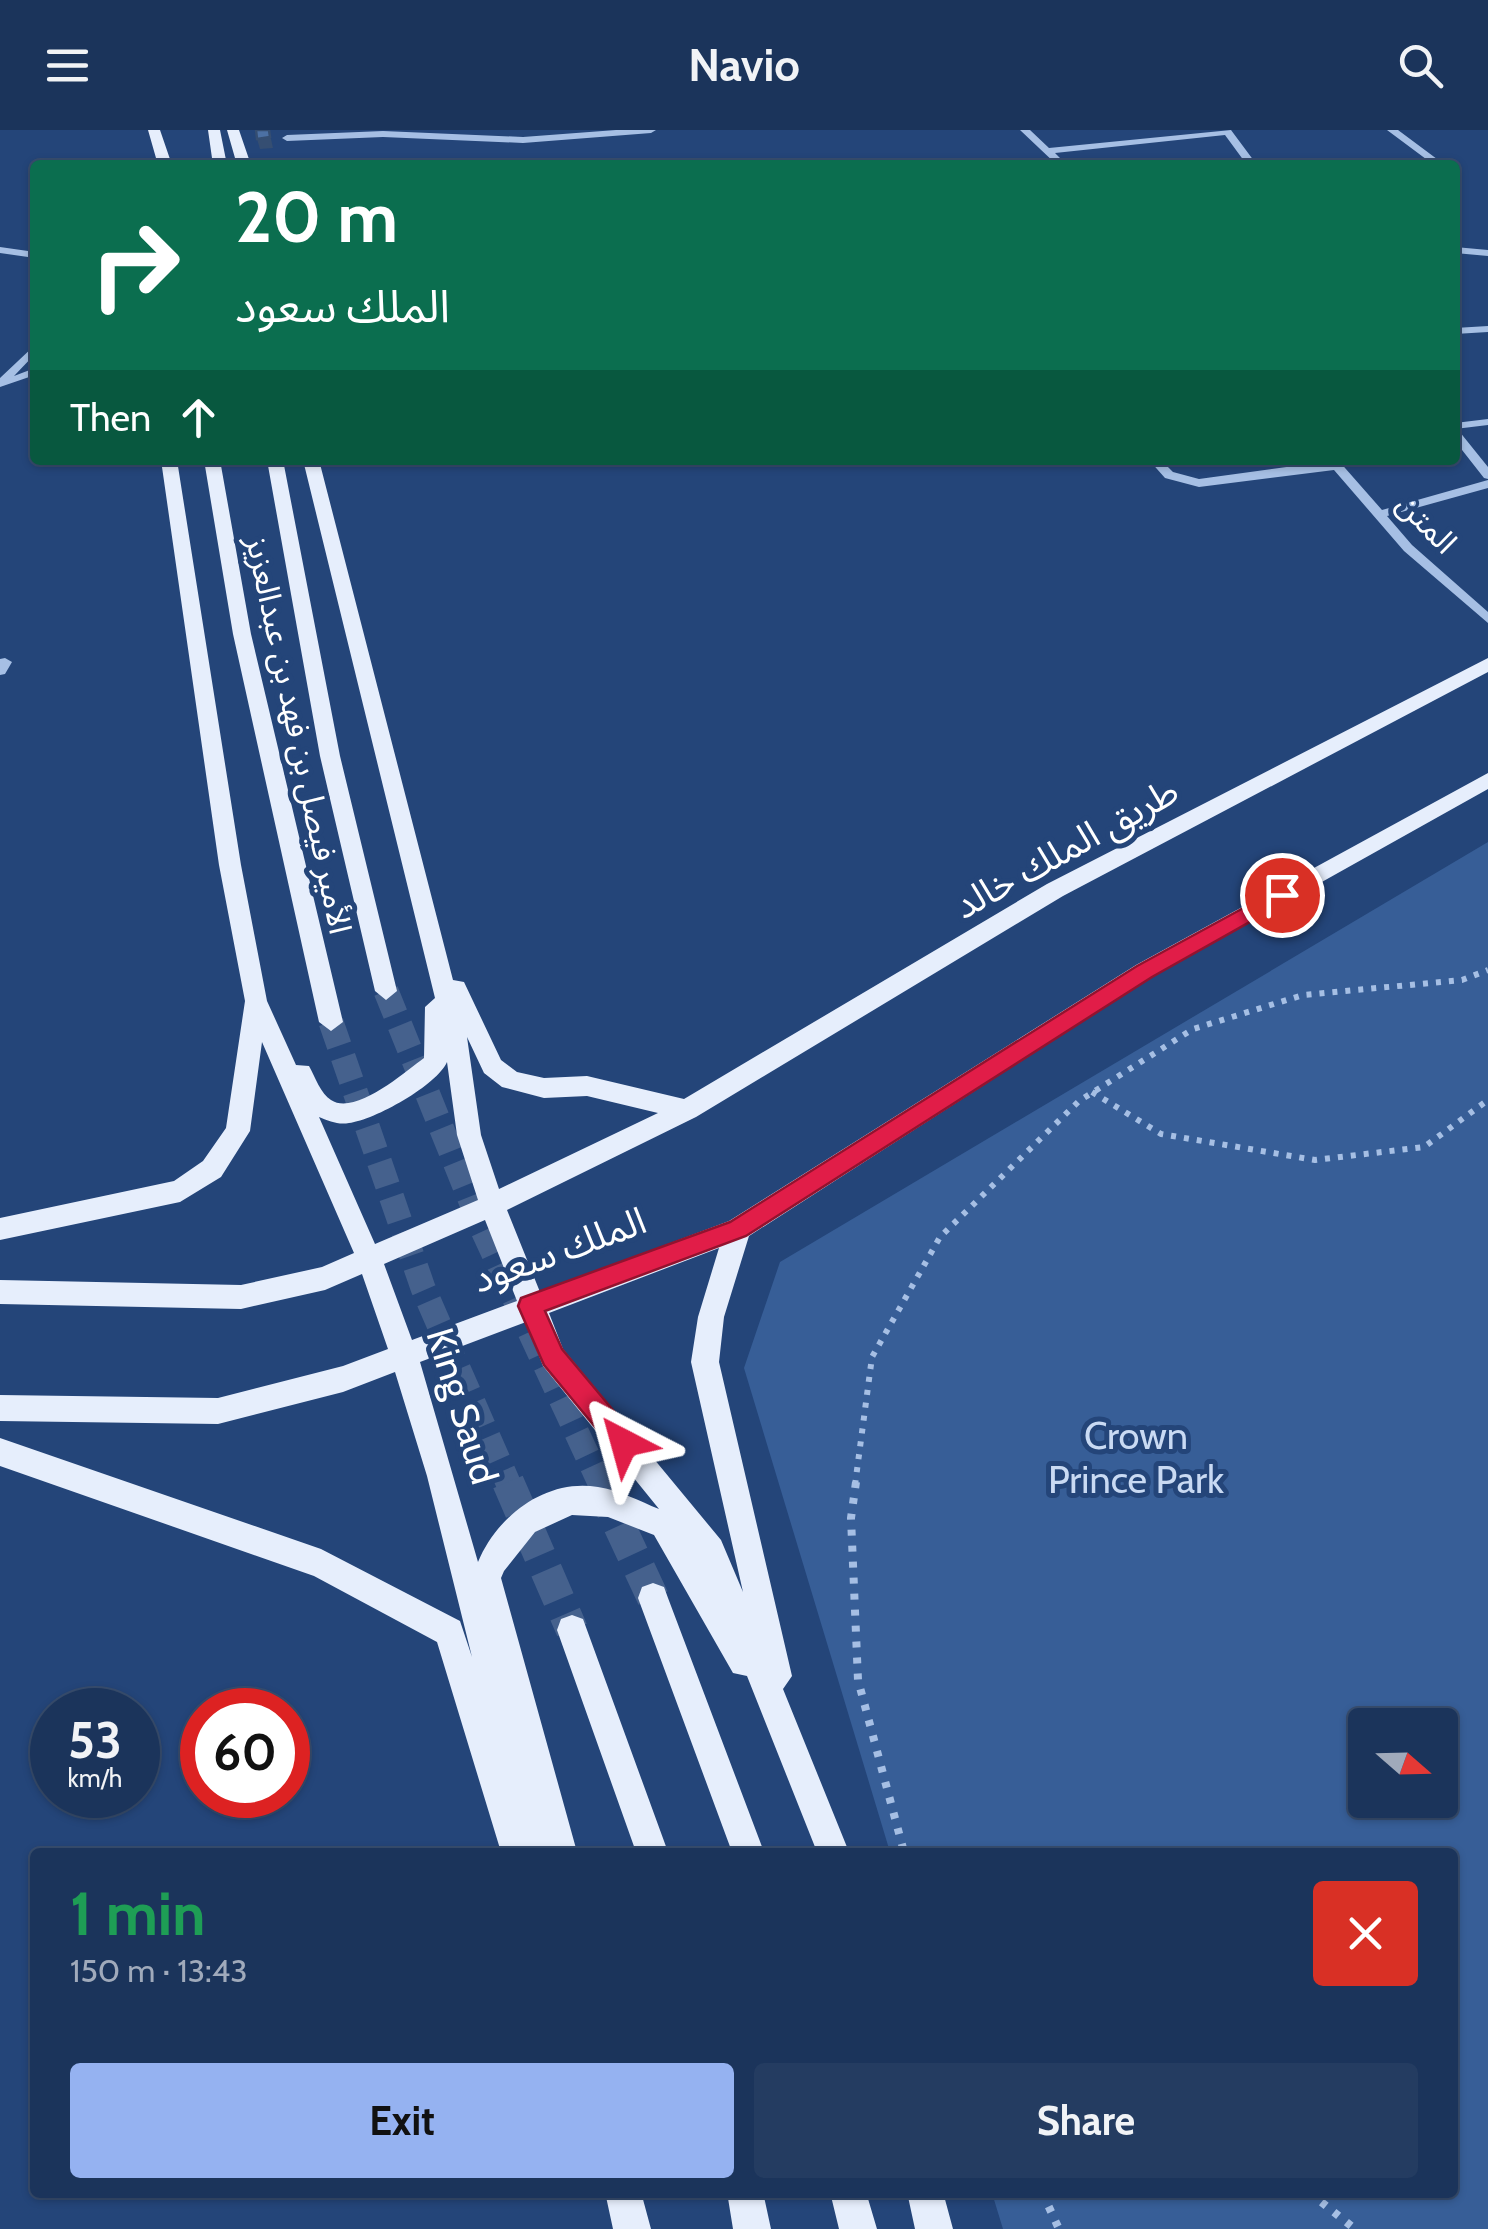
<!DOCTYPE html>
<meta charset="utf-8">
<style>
body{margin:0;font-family:Cabin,"Noto Sans Arabic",sans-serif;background:#243c61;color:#f1f3f6;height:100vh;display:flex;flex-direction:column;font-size:38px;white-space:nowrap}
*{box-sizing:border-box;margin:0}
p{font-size:32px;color:#a0aabb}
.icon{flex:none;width:55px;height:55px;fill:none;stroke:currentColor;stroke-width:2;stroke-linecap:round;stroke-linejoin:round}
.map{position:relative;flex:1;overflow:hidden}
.details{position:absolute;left:30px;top:1718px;width:1428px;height:350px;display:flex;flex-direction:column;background:#1b345b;border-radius:10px;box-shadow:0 2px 8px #0004,0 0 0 2px #394f71}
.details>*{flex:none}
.hud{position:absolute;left:30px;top:30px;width:1430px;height:305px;border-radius:10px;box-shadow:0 2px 8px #0004,0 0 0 2px #394f71;background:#0b6e4f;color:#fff;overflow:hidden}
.needle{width:65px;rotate:110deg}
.buttons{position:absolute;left:1348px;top:1578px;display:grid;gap:20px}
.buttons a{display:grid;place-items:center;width:110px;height:110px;border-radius:10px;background:#1b345b;box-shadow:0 2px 8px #0004,0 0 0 2px #394f71;font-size:50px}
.speed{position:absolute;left:30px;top:1558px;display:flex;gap:20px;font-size:50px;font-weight:700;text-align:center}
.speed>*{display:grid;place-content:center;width:130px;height:130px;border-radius:50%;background:#1b345b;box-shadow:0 2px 8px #0004,0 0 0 2px #394f71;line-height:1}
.speed small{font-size:25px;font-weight:400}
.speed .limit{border:15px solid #d22;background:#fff;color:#111}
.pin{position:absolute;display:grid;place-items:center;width:85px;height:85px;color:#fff;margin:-42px;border:5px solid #fff;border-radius:50%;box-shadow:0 2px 10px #0007}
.me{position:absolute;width:110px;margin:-55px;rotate:321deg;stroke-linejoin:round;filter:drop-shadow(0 0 8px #0008)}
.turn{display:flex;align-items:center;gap:35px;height:210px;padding:0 40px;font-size:45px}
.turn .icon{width:130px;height:130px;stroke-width:2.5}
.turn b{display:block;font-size:70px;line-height:85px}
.then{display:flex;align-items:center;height:95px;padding:0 40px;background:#0003;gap:20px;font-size:38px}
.round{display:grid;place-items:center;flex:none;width:105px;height:105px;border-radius:10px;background:#243c61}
.head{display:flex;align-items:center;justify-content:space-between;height:170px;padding:0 40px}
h1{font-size:60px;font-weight:700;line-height:75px;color:#1e9e55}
.button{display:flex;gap:20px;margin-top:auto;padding:20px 40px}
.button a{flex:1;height:115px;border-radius:10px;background:#95b2f1;color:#111;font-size:40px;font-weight:700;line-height:115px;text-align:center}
.button a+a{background:#243c61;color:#f1f3f6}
header{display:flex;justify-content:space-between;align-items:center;height:130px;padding:0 40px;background:#1b345b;font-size:45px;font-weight:700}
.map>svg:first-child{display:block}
.green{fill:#375e97;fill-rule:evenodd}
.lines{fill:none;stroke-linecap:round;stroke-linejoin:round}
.major-tunnel-far1{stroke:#45618d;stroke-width:25;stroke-dasharray:25 12;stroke-linecap:butt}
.major-tunnel{stroke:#45618d;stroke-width:32;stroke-dasharray:32 16;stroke-linecap:butt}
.path-far1{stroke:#a6bfe4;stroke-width:6;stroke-dasharray:5 8;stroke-linecap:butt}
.path{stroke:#a6bfe4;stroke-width:8;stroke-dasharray:6 10;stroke-linecap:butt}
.minor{fill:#a6bfe4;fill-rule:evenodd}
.major{fill:#e6eefc;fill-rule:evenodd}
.shaded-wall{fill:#354e72}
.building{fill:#4c70a3;stroke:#354e72;stroke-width:2.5}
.route{fill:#e11d48;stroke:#92132f;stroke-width:2.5}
.labels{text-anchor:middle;stroke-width:10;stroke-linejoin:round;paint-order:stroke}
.far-street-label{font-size:32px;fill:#fff;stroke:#244579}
.street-label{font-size:38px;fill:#fff;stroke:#244579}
.park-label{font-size:38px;fill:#c9daf3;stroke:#244579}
</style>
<header><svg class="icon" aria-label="menu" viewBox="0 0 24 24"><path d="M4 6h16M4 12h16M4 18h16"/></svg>Navio<svg class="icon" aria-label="search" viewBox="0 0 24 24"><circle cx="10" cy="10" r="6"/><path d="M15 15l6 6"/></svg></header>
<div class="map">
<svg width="1488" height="2099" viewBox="0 0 1488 2099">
<rect width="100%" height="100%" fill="#244579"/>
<path class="green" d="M1488 712V2099H1003L992 2063 1452 2062V1722H890L744 1238 780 1132ZM1365 1595H1440V1670H1365Z"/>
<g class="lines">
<path class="major-tunnel-far1" d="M386 861 481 1096 601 1355
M331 892 423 1158 509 1355"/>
<path class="major-tunnel" d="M508 1352 572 1500
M599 1352 653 1468"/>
<path class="path-far1" d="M1092 962 1161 1004 1315 1030 1424 1017 1488 970
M855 1355 872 1227 940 1107 1079 971 1193 899 1303 865 1462 850 1488 840"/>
<path class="path" d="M856 1352 851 1388 858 1550 904 1722
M1042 2062 1059 2099
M1309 2062 1355 2099"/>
<path class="minor" d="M616 0H656L651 3 523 13 383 7 287 11 282 8 287 5 383 1 523 7Z
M1020 0H1030L1049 18 1231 0 1257 35H1247L1225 5 1055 23 1067 35H1057Z
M1387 0H1398L1445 35H1434Z
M1455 43 1460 48 1455 51Z
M0 117 35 122V128L0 123Z
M1455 117 1488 120V126L1455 123Z
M1488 196V202L1455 204V198Z
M35 215V224L14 246 35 238V245L0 257V248Z
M1488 289V295L1455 299V293Z
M1455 300 1459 301 1488 337V349L1484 348 1455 311Z
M1149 330H1161L1173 342 1199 349 1338 330 1382 380 1488 350V358L1387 386 1412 415 1488 482V493L1404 421 1334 340 1199 357 1165 348Z
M5 528 12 532 5 544 0 545V529Z"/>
<path class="major" d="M148 0H160L172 35H158Z
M208 0H220L227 35H213Z
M227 0H239L251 35H237Z
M161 330H177L241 735 267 871 296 935 309 936C315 947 321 964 331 970 355 986 405 942 424 928L425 877 435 868 303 330H319L453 850 464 852 501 930 517 942 544 948 587 946 684 969 1047 754 1488 528V542L1063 766 696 987 507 1080 540 1162 729 1091 1136 835 1488 643V659L1152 847 749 1106 724 1187 719 1232 792 1546 783 1559 849 1722H817L747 1546 733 1543 654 1405 608 1387 572 1385 535 1402 504 1441 501 1448 577 1722H501L437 1512 314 1446 0 1336V1308L321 1419 460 1491 472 1527 427 1346 395 1242 343 1262 218 1294 0 1291V1265L218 1268 343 1236 388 1219 362 1144 325 1160 241 1179 0 1174V1150L241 1155 322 1137 354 1123 262 912 250 1001 221 1047 180 1072 0 1110V1088L174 1051 203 1031 226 998 245 871 219 735ZM467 907 484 943 502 957 544 968 587 966 658 983 499 1059 481 1005ZM447 932 457 1005 478 1070 375 1114 319 987C329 991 338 995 349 993 375 990 437 955 447 932ZM485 1090 517 1171 412 1210 384 1134ZM719 1118 698 1187 691 1232 743 1462 721 1410 563 1219 549 1183ZM526 1192 543 1236 659 1379C639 1371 619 1360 598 1357 546 1348 497 1386 478 1432L420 1232Z
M204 330H220L251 504 343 892 331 901 319 892 233 504Z
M267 330H283L340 626 397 861 386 870 375 861 320 626Z
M653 1453 664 1457 668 1468 764 1722H732L638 1468 642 1457Z
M572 1485 583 1489 587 1500 668 1722H636L557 1500 561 1489Z
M605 2062H641L651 2099H613Z
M727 2062H763L771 2099H733Z
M830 2062H866L877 2099H839Z
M907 2062H943L953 2099H915Z"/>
</g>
<path class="shaded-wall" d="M269 0 273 18 260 19 257 9Z"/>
<path class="building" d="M256 0H269L270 7 257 9Z"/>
<path class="route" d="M1282 757 1292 765 1289 770 1152 847 746 1106 545 1181 562 1219 633 1304 636 1313 633 1321 624 1325 615 1321 544 1235 518 1176 521 1168 730 1092 1137 836Z"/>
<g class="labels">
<g class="far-street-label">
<text transform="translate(1427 393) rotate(46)" y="11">المتن</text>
<text transform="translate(299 605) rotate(78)" y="11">الأمير فيصل بن فهد بن عبدالعزيز</text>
</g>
<g class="street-label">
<text transform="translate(1066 718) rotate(-29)" y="13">طريق الملك خالد</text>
<text transform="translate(559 1120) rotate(-20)" y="13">الملك سعود</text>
<text transform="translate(462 1276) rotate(73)" y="13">King Saud</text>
</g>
<g class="park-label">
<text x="1136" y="1319">Crown<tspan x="1136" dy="44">Prince Park</tspan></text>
</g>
</g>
</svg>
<div class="buttons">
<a><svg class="needle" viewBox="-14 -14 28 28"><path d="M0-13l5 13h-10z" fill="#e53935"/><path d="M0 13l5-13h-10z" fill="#a0aabb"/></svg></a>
</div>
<div class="speed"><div>53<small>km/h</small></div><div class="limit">60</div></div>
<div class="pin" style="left:1282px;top:765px;background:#d93025"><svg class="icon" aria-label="arrive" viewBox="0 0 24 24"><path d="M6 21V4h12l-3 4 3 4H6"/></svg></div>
<svg class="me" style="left:624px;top:1313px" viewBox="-20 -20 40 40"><path d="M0-17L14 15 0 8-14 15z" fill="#e11d48" stroke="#fff" stroke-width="4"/></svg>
<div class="hud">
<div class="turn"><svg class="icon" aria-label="right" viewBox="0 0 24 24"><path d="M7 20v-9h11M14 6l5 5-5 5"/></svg><div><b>20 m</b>الملك سعود</div></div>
<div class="then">Then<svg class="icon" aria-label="ahead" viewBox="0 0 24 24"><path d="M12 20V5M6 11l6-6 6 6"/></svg></div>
</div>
<section class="details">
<div class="head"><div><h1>1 min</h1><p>150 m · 13:43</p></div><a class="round" style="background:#d93025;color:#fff"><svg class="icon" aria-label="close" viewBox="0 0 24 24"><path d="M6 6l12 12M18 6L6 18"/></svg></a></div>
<div class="button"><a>Exit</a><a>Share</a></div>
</section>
</div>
